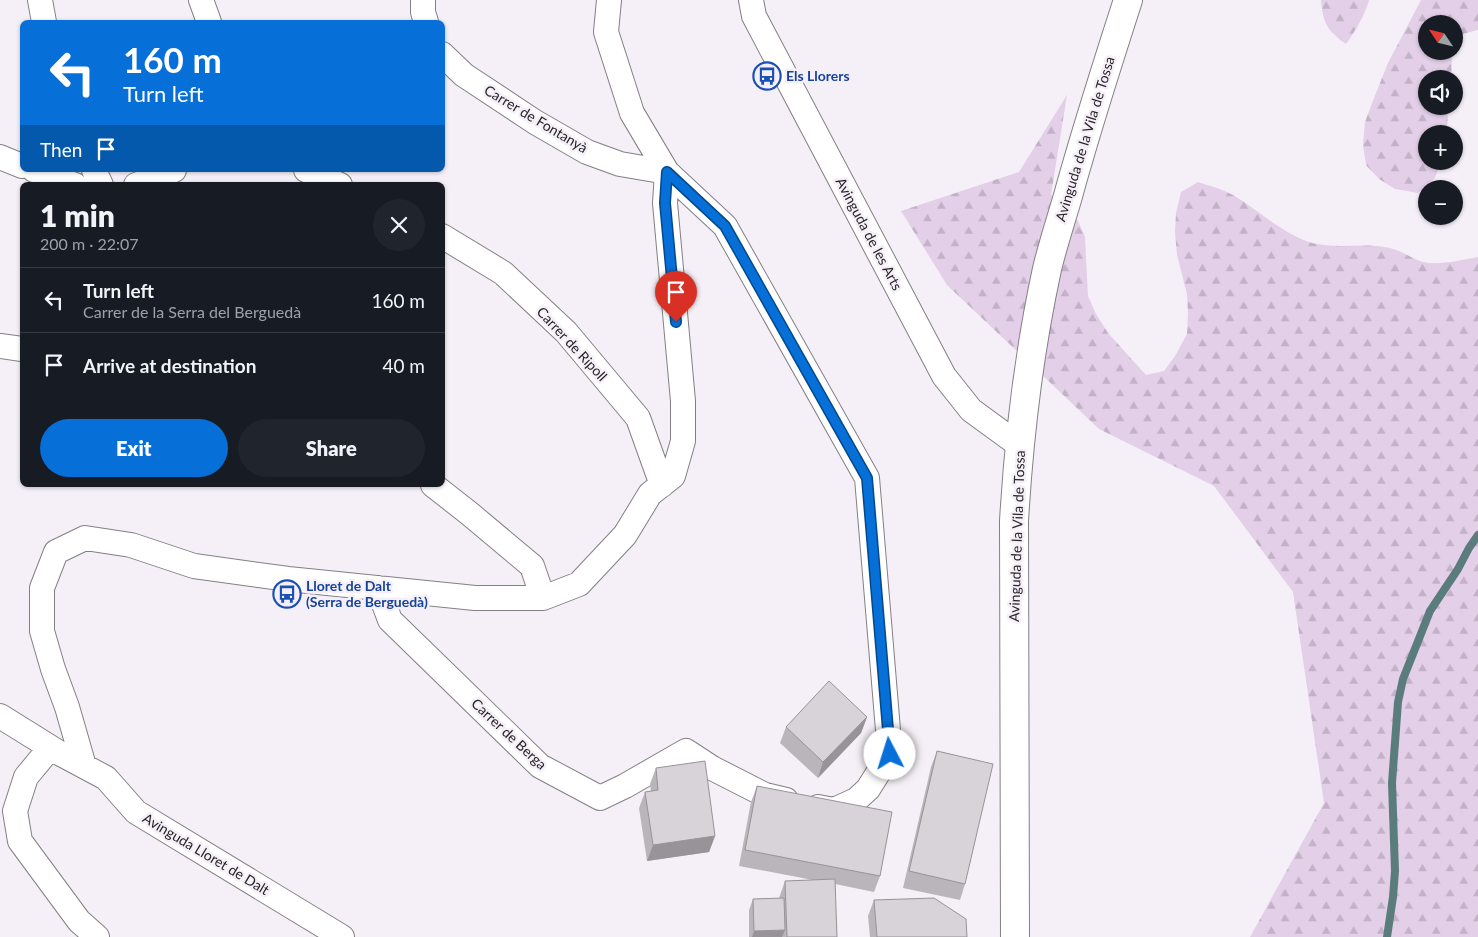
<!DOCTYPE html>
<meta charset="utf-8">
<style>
body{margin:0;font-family:Lato,sans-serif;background:#20242c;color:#f1f3f6;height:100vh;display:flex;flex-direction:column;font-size:19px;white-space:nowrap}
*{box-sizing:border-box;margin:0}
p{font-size:16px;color:#9ea1a6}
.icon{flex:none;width:28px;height:28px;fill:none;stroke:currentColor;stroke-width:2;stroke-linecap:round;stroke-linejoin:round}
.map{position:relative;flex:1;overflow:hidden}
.details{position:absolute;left:20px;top:182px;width:425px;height:305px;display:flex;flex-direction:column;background:#171b24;border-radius:8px;box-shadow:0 1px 4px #0004}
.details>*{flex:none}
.banner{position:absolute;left:20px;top:20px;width:425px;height:152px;border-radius:8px;box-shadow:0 1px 4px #0004;background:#0670d8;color:#fff;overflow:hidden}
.needle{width:32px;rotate:305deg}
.tools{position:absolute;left:1418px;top:15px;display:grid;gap:10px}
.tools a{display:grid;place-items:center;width:45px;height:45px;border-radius:50%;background:#171b24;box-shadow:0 1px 4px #0004;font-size:25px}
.pin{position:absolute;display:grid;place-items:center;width:42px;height:42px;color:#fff;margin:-51px -21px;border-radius:50% 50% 50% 0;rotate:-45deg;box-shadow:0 0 5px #0007}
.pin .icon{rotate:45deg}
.me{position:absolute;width:55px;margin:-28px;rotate:355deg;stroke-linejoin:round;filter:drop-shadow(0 0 4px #0008)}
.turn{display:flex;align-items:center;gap:18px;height:105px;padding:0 20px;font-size:22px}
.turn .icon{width:65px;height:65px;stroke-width:2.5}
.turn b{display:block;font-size:35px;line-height:42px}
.then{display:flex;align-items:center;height:48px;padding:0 20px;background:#0003;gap:10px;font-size:19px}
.round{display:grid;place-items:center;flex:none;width:52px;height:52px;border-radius:26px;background:#20242c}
.headline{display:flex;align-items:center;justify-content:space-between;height:85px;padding:0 20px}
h1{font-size:30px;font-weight:800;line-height:38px}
.button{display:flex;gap:10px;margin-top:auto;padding:10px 20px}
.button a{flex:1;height:58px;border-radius:30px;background:#0670d8;color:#fff;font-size:20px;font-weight:800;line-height:58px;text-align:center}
.button a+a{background:#20242c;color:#f1f3f6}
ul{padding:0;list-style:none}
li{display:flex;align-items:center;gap:15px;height:65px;padding:0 20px;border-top:1px solid #363941}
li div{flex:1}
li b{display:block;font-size:19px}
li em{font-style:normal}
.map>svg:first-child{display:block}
.forest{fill:url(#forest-firs)}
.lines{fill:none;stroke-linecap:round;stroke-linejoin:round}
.stream{stroke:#5b7c7c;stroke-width:8}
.street-casing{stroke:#847f85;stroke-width:26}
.secondary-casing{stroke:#847f85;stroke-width:30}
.street{stroke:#fff;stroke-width:24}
.secondary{stroke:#fff;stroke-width:28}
.wall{fill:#bab5bb}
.shaded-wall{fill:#979398}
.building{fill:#d8d2d9;stroke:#979398}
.route-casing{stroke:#04498c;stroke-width:12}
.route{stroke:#0670d8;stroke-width:9}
.labels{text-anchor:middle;stroke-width:5;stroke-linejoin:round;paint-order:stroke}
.transit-label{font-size:14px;font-weight:bold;fill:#164399;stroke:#f5f0f7;text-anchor:start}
.street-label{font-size:14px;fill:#262427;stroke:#f5f0f7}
</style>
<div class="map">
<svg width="1478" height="937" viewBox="0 0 1478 937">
<defs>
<pattern id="forest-firs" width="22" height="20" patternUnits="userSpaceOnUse" patternTransform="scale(1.25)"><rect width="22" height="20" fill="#e4cfe8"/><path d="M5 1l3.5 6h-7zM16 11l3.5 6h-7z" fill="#c3b2c7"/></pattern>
</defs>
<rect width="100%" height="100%" fill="#f5f0f7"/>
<path class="forest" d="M1321 0H1369C1364 17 1356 30 1346 44 1327 30 1323 24 1321 0Z
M1421 0H1478V30L1459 35 1454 51V24H1426V51H1454L1452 56 1451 79H1426V106H1448L1447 134H1426V161H1441L1435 178 1418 193 1395 189 1379 179 1366 165 1363 145 1365 122 1372 103 1388 63Z
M1067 95 1051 195 1067 207 1078 221 1085 237 1088 296 1096 314 1108 333 1146 375 1164 371 1175 356 1187 334 1188 313 1187 294 1177 255 1175 232 1176 213 1181 192 1198 182C1210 186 1222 189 1233 195 1255 208 1274 226 1297 237 1327 253 1358 241 1390 248 1403 251 1416 262 1429 263 1446 264 1462 260 1478 257V937H1250L1324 803 1293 592 1214 486 1099 429 947 285 901 211 1019 172Z"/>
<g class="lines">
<path class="stream" d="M1387 937 1393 897 1395 871 1392 783 1398 702 1403 679 1430 611 1458 569 1469 548 1478 535"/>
<g class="street-casing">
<path id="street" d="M40 0 44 22
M201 0 209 22
M423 0V12L426 22
M751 0 754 16 944 376 971 410 1019 445
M442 54 464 75 535 122 587 152 620 164 667 172 725 226 867 478 890 754 868 789 856 800 834 810 818 807
M0 157 22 166
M34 170 75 185
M94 170 101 185
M306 170 340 185
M136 185 174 170
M442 236 503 273 566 332 638 418 662 485
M0 346 22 349
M433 485 470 514 532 566 543 598
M378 588 390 620 540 766 600 798 625 786 686 751 712 768 765 795 786 800
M0 716 61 754 106 778 136 812 342 937
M50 748 26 777 15 811 20 841 79 921 97 937
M84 766 67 707 53 669 42 631V588L56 552 85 538 131 545 194 566 288 579 475 598H543L579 584 625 535 650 494 673 476 683 441V401L665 203 667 172 632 113 606 32 609 0"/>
</g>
<g class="secondary-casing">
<path id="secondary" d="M1015 937 1014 521C1019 436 1029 352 1047 269 1053 244 1061 220 1068 196 1086 130 1107 65 1128 0"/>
</g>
<use href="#street" class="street"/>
<use href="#secondary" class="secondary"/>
</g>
<path class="wall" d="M867 717 861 733 818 778 780 743 786 727Z
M937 751 965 884 960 900 903 888 931 767Z
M656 768 715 836 709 852 647 861 639 808 645 792 651 791 650 784Z
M757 786 880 876 874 892 835 884 837 937H749V910L753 899 779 898 785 881 813 880 739 866 751 802Z
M874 900 967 937H870L868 916Z"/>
<path class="shaded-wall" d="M867 717 861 733 818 778 823 762Z
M715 836 709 852 647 861 653 845Z
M785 930 782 937H752L754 931Z"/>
<path class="building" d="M829 681 867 717 823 762 786 727Z
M937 751 993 764 965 884 909 871Z
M705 761 715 836 653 845 645 792 658 790 656 768Z
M757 786 892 812 880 876 745 850Z
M835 879 837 937H787L785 881Z
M784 898 785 930 754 931 753 899Z
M934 898 966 919 967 937H877L874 900Z"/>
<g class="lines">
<g class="route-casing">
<path id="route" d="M676 322 665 203 667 172 725 226 867 478 890 754"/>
</g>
<use href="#route" class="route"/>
</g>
<defs>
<g id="bus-ring" transform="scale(1.4375)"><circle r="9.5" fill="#f5f0f7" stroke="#1a4fb4" stroke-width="1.5"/><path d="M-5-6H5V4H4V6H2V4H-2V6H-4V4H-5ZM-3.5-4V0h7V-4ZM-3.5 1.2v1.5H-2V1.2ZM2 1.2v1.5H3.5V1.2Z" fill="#1a4fb4"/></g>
</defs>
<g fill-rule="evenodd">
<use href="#bus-ring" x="767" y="76"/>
<use href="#bus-ring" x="287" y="594"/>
</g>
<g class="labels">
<g class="transit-label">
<text x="786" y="81">Els Llorers</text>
<text x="306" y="591">Lloret de Dalt<tspan x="306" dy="16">(Serra de Berguedà)</tspan></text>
</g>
<g class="street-label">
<text transform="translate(536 119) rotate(31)" y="5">Carrer de Fontanyà</text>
<text transform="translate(1085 139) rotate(-73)" y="5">Avinguda de la Vila de Tossa</text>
<text transform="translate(869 234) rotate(62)" y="5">Avinguda de les Arts</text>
<text transform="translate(572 344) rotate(47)" y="5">Carrer de Ripoll</text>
<text transform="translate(1017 536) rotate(-88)" y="5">Avinguda de la Vila de Tossa</text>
<text transform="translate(509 734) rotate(43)" y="5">Carrer de Berga</text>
<text transform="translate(206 854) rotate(31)" y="5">Avinguda Lloret de Dalt</text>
</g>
</g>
</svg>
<div class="tools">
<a><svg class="needle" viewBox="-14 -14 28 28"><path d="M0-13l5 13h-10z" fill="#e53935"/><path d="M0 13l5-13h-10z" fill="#9ea1a6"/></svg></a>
<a><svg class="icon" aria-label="sound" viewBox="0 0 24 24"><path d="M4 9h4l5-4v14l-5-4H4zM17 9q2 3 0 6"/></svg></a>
<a>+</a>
<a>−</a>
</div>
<div class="pin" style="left:676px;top:322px;background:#d93025"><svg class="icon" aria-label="arrive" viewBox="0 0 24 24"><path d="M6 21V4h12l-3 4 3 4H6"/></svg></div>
<svg class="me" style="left:890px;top:754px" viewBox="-20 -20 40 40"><circle r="19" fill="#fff"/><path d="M0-13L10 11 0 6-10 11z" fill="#0670d8"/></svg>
<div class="banner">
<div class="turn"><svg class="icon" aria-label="left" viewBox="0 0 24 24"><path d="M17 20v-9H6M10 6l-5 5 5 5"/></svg><div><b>160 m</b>Turn left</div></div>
<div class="then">Then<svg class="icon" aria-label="arrive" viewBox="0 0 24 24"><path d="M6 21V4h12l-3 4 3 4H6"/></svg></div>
</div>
<section class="details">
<div class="headline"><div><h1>1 min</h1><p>200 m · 22:07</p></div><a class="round"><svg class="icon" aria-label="close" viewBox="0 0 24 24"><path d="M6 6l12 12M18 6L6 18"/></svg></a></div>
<ul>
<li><svg class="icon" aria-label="left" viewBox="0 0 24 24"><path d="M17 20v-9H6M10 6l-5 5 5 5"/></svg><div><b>Turn left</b><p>Carrer de la Serra del Berguedà</p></div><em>160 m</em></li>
<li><svg class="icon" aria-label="arrive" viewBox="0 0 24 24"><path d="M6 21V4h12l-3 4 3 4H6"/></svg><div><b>Arrive at destination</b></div><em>40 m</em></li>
</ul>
<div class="button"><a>Exit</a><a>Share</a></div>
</section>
</div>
